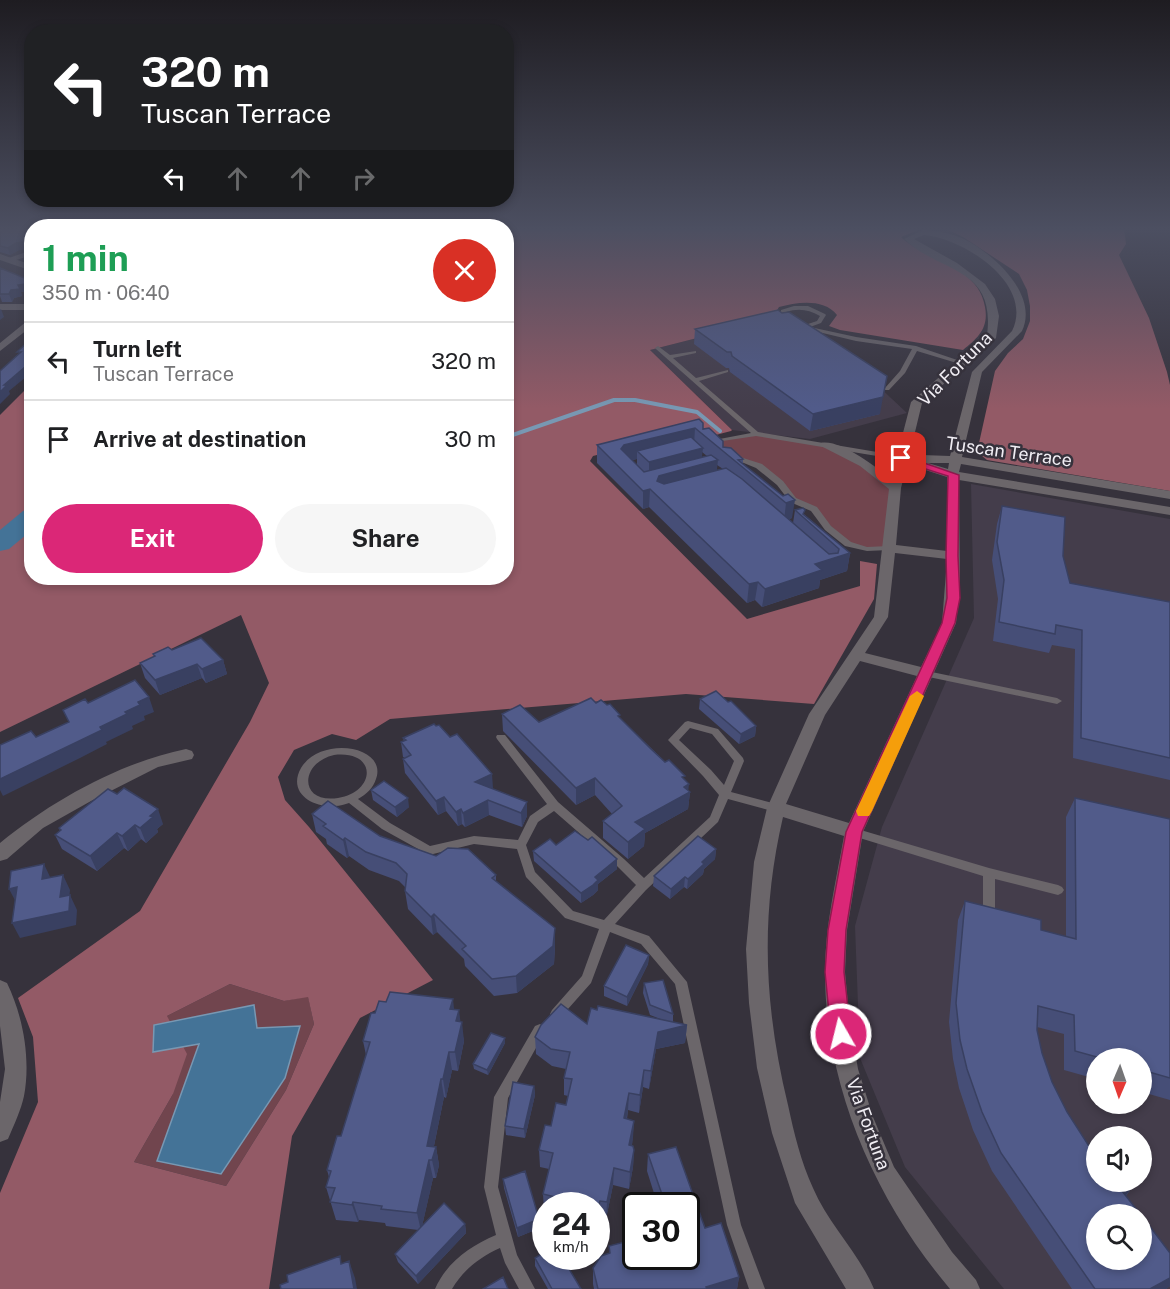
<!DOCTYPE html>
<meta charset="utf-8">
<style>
body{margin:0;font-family:"Public Sans",sans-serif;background:#f6f6f6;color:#202124;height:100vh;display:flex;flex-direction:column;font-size:22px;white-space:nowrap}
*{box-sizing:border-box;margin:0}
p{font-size:20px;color:#757577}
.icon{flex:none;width:33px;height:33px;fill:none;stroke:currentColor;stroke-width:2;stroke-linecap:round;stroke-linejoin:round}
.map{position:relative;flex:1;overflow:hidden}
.sheet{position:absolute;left:24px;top:219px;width:490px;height:366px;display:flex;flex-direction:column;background:#fff;border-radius:24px;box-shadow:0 3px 9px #0003}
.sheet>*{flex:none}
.guide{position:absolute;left:24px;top:24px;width:490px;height:183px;border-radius:24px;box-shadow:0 3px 9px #0003;background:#202124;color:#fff;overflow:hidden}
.needle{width:39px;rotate:182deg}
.buttons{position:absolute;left:1086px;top:1048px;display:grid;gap:12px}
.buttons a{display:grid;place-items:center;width:66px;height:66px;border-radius:50%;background:#fff;box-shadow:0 3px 9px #0003;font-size:30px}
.speed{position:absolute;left:532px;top:1192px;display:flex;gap:12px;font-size:30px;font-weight:700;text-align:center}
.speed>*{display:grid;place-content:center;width:78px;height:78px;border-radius:50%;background:#fff;box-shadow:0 3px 9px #0003;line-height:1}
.speed small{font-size:15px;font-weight:400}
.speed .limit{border:3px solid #111;border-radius:9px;background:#fff;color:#111}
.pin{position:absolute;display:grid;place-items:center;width:51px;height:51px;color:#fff;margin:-26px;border-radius:12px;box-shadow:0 3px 9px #0006}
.me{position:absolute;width:66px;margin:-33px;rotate:352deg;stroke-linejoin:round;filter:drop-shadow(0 0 4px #0008)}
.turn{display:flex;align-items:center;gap:21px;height:126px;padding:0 18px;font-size:27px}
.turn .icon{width:78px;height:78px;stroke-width:2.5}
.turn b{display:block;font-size:42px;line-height:51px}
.lanes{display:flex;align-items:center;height:57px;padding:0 18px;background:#0003;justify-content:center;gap:30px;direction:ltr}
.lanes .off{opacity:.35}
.round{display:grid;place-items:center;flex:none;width:63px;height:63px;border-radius:32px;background:#f6f6f6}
.summary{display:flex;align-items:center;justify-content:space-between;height:102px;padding:0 18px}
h1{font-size:36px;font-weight:700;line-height:45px;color:#1e9e55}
.action{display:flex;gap:12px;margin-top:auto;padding:12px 18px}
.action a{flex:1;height:69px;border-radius:36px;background:#db2777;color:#fff;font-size:24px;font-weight:700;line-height:69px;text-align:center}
.action a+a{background:#f6f6f6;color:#202124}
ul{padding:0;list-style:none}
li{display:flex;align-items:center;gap:18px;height:78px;padding:0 18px;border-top:2px solid #e0e0e0}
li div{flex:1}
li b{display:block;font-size:22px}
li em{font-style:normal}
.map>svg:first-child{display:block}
.built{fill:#443d4b;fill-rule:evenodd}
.green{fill:#71454e}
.forest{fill:#935a66;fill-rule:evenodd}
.water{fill:#447397;stroke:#7898b3;stroke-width:1.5}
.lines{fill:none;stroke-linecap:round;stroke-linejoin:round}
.stream{stroke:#7898b3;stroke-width:4}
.river{fill:#447397;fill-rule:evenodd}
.service{fill:#6b666a;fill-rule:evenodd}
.minor{fill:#6b666a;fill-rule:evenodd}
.tertiary{fill:#6b666a;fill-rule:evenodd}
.wall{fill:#464e77;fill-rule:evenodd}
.shaded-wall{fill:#394061}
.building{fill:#515b8a;stroke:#394061;stroke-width:1.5}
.route{fill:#db2777;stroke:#8e194d;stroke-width:1.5}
.slow{fill:#f59e0b}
.labels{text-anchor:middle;stroke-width:5;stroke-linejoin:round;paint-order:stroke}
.street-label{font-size:18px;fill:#f0edf3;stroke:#36323c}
</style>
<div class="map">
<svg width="1170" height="1289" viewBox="0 0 1170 1289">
<rect width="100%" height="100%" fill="#36323c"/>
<path class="built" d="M776 318 829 340 907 413 810 439 732 430 650 350Z
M971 484 1170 519V1289H1004L905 1167 860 1058 855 926 882 827 974 618ZM1096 1059H1142V1104H1096ZM1096 1137H1142V1182H1096ZM1096 1215H1142V1260H1096Z"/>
<path class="green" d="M756 434 825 445 864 463 895 488 889 548 867 549 848 544 814 509 793 500 759 466 705 443Z
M230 984 284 1001 308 996 314 1024 286 1090 226 1186 134 1162 173 1094 167 1016Z"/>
<path class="forest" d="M507 228H923L901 237C928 263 978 265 985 307 989 328 978 338 963 350L840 330 829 326 837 315C824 298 797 302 779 307L776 312V318L650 350 732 430 731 431 712 436 703 428 593 456 590 461 747 619 860 586V561L877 564 874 599 814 704 686 694 390 719 356 740 332 734 294 750 278 777 285 800 309 827 433 980 360 1018 292 1136 269 1289H0V1193L38 1102 33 1037 18 998 140 911 250 722 269 683 241 615 0 732V415L31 384 32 578H507ZM230 984 284 1001 308 997 314 1024 286 1090 226 1186 134 1162 173 1094 187 1054 167 1016Z
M944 228H1124L1126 244 1119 255 1149 318 1167 372 1170 385V491L987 460 977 452 995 371 1008 353 1023 339 1030 321V306L1027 290 1019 274 963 237Z"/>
<path class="water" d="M254 1005 257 1028 300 1026 285 1078 221 1174 157 1161 199 1044 153 1052 154 1025Z"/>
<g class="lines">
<path class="stream" d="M507 437 614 400H635L697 412 720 431"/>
<path class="river" d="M32 508V530L9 549 0 551V530L23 511Z"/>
<path class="service" d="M794 306H808L825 314 826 315 821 323 810 327 856 337 916 346 963 362 960 364 917 351 905 373 889 390H885V388L900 371 912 349 856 341 802 328V326L817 321 820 316C808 309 798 308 786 312V317L791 320V322H787L781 319V310Z
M658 346 670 355 696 351V353L673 358 696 378 728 370V372L699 381 758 432 901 456 905 458 901 460 756 436 709 443V441L751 433 656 349 655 348Z
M740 457 762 464 783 481 796 498 817 507 831 526 851 542 867 547 889 546 893 548 889 550 867 551 845 546 825 530 811 511 790 502 777 485 756 468 739 461 731 463 727 461Z
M927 671 1057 698 1062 701 1057 704 924 676 922 674 924 672Z
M688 721 718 729 743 758 744 761 731 792 780 805 781 808 780 811 776 812 728 799 718 822 646 890 615 924 649 936 687 982 741 1225 765 1289H749L727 1225 675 984 641 944 610 932 591 983 560 1018 556 1020 552 1018 550 1014 552 1010 582 976 599 929 565 918 526 877 517 849 474 844 429 855 382 829 349 803C345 804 340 806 335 806 313 808 287 793 301 768 321 735 388 746 376 779 373 788 367 794 358 799L390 823 430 846 474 836 518 840 530 816 547 804 497 739 496 737 497 735H505L558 802 624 859 644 878 710 817 719 795 703 776 668 740 685 722ZM690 728 712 734 734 761 724 785 711 770 679 740ZM334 755C378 750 376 792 338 798 299 804 299 763 334 755ZM554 811 616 865 636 885 604 920 573 911 535 872 526 845 538 822Z
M854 828 989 868 1058 885 1062 887 1064 890 1062 893 1058 895 995 879V916L993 919 989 921 985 919 983 916V876L850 835 849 832 850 829Z
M540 1024 545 1026 546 1030 508 1098 498 1187 517 1255 535 1289H519L505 1263 500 1248C480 1257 463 1270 452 1289H435C447 1262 470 1246 496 1235L484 1187 494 1097 535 1026Z"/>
<path class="minor" d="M923 230C938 231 951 233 964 239 994 254 1039 295 1022 331L982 372 962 457 1170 491V499L961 464 959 472 1170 507V515L959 480 960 587 956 623 863 832 847 930 845 972 849 1016 858 1069 873 1117 894 1167 952 1252 976 1280 980 1289H950C876 1201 825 1088 825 972 825 926 836 881 844 836L783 817C760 916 764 1006 788 1105 794 1133 801 1162 813 1188 828 1224 859 1253 874 1289H846L795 1203 772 1133 757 1068 749 1003 746 949 754 862 767 808 809 714 874 617 889 489 860 466 819 445 821 443C840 439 876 467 891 479L911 402 987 335C996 266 941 274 904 239ZM924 235C963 238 1035 284 1012 331L972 372 950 456 922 455 916 459 909 457 922 403 996 338 999 316 995 299 985 284 957 263 914 239ZM928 463H949L948 469ZM907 464 947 477V551L896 545 901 488ZM895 553 947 559 942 623 921 667 865 653 888 617ZM860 661 917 676 849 823 786 804 825 715Z
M32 250V255L10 262 6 259Z
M0 304H32V310H0Z
M186 749 192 751 194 755 192 759 158 767 91 801 43 828 7 859 0 861V843C53 800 119 763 186 749Z
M0 980 7 983C23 1016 31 1059 24 1096 21 1110 14 1125 8 1139L0 1142V1102L5 1069 0 1026Z"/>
<path class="tertiary" d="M0 254 32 265V271L0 260Z
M32 317V326L0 351V343Z"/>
</g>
<path class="wall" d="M0 228H32V248L19 250 10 255 0 252Z
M0 268 32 281V290L21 292 22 296 14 298 12 302H2L0 296Z
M695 329 880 414 810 431 730 372 729 368H726L694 344Z
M699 419 703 429 723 447 743 459V464L783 496 788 494 792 518 789 519 793 523 795 510 805 515 850 553 847 571 820 580 819 588 762 607 755 600 747 603 649 507 643 509 597 463V445ZM702 452 707 456 702 457ZM637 459V465L632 460ZM717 465 723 469 717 470Z
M1002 506 1063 556 1070 583 1170 602V780L1073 758 1075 649 1052 645 1049 653 993 641 998 599 992 560 997 524Z
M172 650 223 660 227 674 206 683 202 678 160 695 145 678 140 663 154 657 153 654Z
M700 699 728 702 756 726 755 736 739 744 699 709Z
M596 703 620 718 684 780 688 791 690 792 688 809 645 833 644 846 628 859 603 838V821L612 814 595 795 576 805 503 731 502 714 539 722Z
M403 738 493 788H492L527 816 522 827 489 815 465 827 462 824 458 826 446 811 438 815 405 773 403 759 405 758 403 757 401 742 404 741Z
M371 790 409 807 397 817 373 800Z
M1075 798 1170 819V1100L1142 1092V1059H1096V1079L1064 1070V1034L1037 1027V1030L1042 1053 1052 1082 1067 1112 1092 1151 1133 1186 1126 1196 1170 1253V1286L1166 1289H1072L992 1171 973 1130 959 1088 953 1059 949 1022 958 920 965 901 1041 930 1066 937V817Z
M312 814 380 836 436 856 496 875V882L555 946 554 964 517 993 494 996 465 966 464 959 437 932 433 935 408 909 405 891V887L399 881 369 870 349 856 347 858 327 844 326 839 316 832Z
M163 824 157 829 158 832 146 843 141 839 128 851 124 848 97 871 62 849 55 835 60 831 59 828Z
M556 845 617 869 598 884V890L593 895 581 903 534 861 533 851Z
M716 849 715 859 704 869 703 874 687 889 684 887 670 899 653 886 654 876Z
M649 955 648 964 627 1006 604 996V986Z
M644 983 673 1014V1022L687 1025 685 1043 656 1049 649 1089 643 1087 639 1113 628 1110 627 1119 634 1121 632 1145 634 1150 633 1167 629 1189 613 1185 606 1219 599 1217 598 1224H597V1206H546V1211H544L543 1194 549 1169 540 1167 539 1150 551 1126 566 1105 568 1096 564 1095V1078L566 1069 552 1066 536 1054 535 1037 587 1024 663 1020 650 1015 643 993Z
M454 1009 460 1022 464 1041 458 1071 452 1070 446 1098 444 1097 434 1146 436 1147 439 1165 436 1178H433L422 1226 465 1224 466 1233 418 1284 398 1262 395 1254 418 1230 386 1226 385 1223 359 1220 358 1222 336 1220 326 1187 329 1177 327 1170 341 1136 366 1055 363 1041 375 1013Z
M505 1038V1043L488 1075 474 1069 473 1064Z
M534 1086 535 1095 525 1138 506 1135 505 1126Z
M648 1154 705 1228 739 1277 737 1289H594L593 1284V1268L609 1254V1246L687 1257V1206H658L647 1171Z
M503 1179 539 1219 540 1228 518 1237 504 1188Z
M535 1258 581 1289H548L535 1266Z"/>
<path class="shaded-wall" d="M29 241 31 248 19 250 10 255 8 248 16 243Z
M32 283V290L21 292 18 285Z
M20 289 22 296 14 298 12 302 9 294 11 290Z
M1 309 4 317 0 320V310Z
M32 361V372L9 391 10 394 0 404V392L4 385Z
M883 397 880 414 810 431 813 414Z
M695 428 694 445 637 451V459L623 462 621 449 624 445Z
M703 448 701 465 718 460 716 478 658 494 649 479V462Z
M650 489 649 507 643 509V491Z
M795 500 792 518 784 521 786 503Z
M850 553 847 571 820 580 819 588 762 607 765 589 815 564Z
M758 582 755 600 747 603 749 584Z
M223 660 227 674 206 683 202 669Z
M197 664 202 678 160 695 155 680Z
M149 697 154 712 144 716 145 720 132 726 133 729 106 742 107 744 80 758 3 796 0 790V779L100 727 125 712 138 702Z
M756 726 755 736 739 744 741 734Z
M492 774 493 788 477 796 475 782Z
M595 778V795L576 805V788Z
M689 784 688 793 690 792 688 809 645 833 644 846 628 859V842L635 822Z
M444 797 446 811 438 815 436 801Z
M408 798 409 807 397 817 395 807Z
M488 800 489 815 465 827 463 813Z
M527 802V816L522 827 521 813Z
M158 809 163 824 157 829 158 832 146 843 140 828 150 816Z
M461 809 462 824 458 826 456 812Z
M135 825 141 839 128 851 122 836Z
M117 833 124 848 97 871 90 856Z
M345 838 349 856 347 858 343 840Z
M716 849 715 859 704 869 703 874 687 889 688 879 702 862Z
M617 859V869L598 884V890L593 895 581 903V893L595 877Z
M44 864 51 879H42Z
M63 875 70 890 68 911 70 895 77 910 76 925 20 938 12 923 60 897Z
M685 877 684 887 670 899 671 889Z
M17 887V904L9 889Z
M434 914 437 932 433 935 431 917Z
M555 928V946L554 964 517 993 516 976Z
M649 955 648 964 627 1006V997Z
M453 999 455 1018 450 1009Z
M459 1010 461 1026 462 1022 464 1041 458 1071 455 1052 456 1021Z
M687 1025 685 1043 656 1049 649 1089 651 1071 658 1032Z
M505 1038V1043L488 1075 487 1070Z
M449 1052 452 1070 446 1098 443 1079Z
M644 1070 643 1087 639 1113 640 1095Z
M441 1079 444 1097 431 1160 427 1146Z
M534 1086 535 1095 525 1138 524 1129Z
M629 1093 628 1110 623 1136 624 1118Z
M634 1121 633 1138 629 1162V1145Z
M436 1147 439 1165 436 1178 432 1160Z
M634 1150 633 1167 629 1189 630 1172Z
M429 1160 433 1178 421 1231 417 1213Z
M614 1168 613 1185 606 1219 607 1202Z
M1133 1186 1120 1203 1122 1191Z
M600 1201 599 1217 598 1224V1208Z
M353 1202 359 1220 358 1222 352 1205Z
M539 1219 540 1228 518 1237 517 1228Z
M465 1224 466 1233 418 1284 416 1276Z
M349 1261 355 1278 357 1289H354Z
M739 1277 737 1289H706V1287Z
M1170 1278V1286L1166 1289H1150Z"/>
<path class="building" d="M0 228H32V245L29 241 16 243 8 248 0 246Z
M0 268 32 281V283L18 285 20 289 11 290 9 294H0Z
M778 310 782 313 789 312 887 376 883 397 813 414 732 356 731 352H727L695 329Z
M32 338V361L4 385H7L0 392V371L21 352H17Z
M699 419 703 423V429L709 428 723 441V447L731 448 743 459 738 460 783 496 788 494 795 500 786 503 695 428 624 445 621 449 644 472 711 455 718 460 659 476 657 481 664 484 726 468 742 479 829 554 838 553 839 549 795 510 803 508 805 510 803 514 850 553 815 564 822 570 765 589 758 582 749 584 650 489 643 491 597 445Z
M691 437 703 448 649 462 637 451Z
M1002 506 1065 517 1063 556 1070 583 1170 602V758L1081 738 1082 630 1056 625 1055 634 999 622 1004 580 997 542Z
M201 638 223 660 202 669 197 664 155 680 140 663 155 656 153 654 168 647 172 650Z
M135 680 149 697 138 702 140 705 125 712 127 714 100 727 102 730 0 779V745L31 731 36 737 69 722 63 710 85 699 88 703Z
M716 691 728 702 731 701 756 726 741 734 700 699Z
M591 698 596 703 601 700 607 705 610 704 620 715 618 716 651 749 665 762 669 760 685 776 682 777 689 784 684 787 690 792 635 822 645 829 628 842 603 821 622 806 595 778 576 788 502 714 520 705 539 722Z
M434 724 436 726 439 725 450 737 457 734 492 774 475 782 527 802 521 813 488 800 463 813 461 809 456 812 444 797 436 801 403 759 411 755 401 742 406 740 403 738Z
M384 781 408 798 395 807 371 790Z
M124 788 158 809 150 816 153 817 140 828 135 825 122 836 117 833 90 856 55 835 61 830 59 828 108 789 117 794Z
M1075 798 1170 819V1078L1142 1070V1059H1104L1075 1051 1074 1015 1038 1006 1037 1030 1042 1053 1052 1082 1067 1112 1092 1151 1096 1148V1182H1130L1133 1186 1122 1191 1141 1215H1096V1260H1142V1216L1170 1253V1278L1150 1289H1095L1001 1153 982 1112 967 1069 960 1040 956 1003 965 901 1041 920V930L1076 939Z
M328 801 380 836 436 856 448 848 468 849 496 875 492 878 555 928 553 946 516 976 492 979 462 949 466 946 434 914 431 917 405 891 407 874 396 863 366 852 345 838 343 840 323 826 326 824 312 814Z
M575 831 588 840 592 837 617 859 595 877 598 880 593 885 581 893 533 851 550 839 556 845Z
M698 836 716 849 702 862 704 864 688 879 685 877 671 889 654 876Z
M44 864 42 879 63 875 60 897 70 895 69 911 12 923 17 887 9 889 11 871Z
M626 945 649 955 627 997 604 986Z
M663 980 673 1014 650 1005 644 983Z
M390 992 453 999 450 1009 459 1010 456 1021 462 1022 455 1052H449L443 1079H441L427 1146 436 1147 432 1160H429L417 1213 381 1209 382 1206 353 1202 352 1205 330 1202 335 1188 326 1187 331 1171 327 1170 337 1136H341L370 1042 363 1041 371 1013H375L379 1001 386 1002Z
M561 1004 587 1024 591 1008 597 1010 598 1006 687 1025 658 1032 651 1071 644 1070 640 1095 629 1093 624 1118 634 1121 629 1145 633 1146 634 1150 630 1172 614 1168 607 1202 600 1201 598 1208 597 1207V1206H591L543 1194 553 1153 539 1150 545 1125 551 1126 556 1103 566 1105 572 1079 564 1078 570 1052 551 1049 535 1037 541 1025Z
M491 1033 505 1038 487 1070 473 1064Z
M513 1082 534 1086 524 1129 505 1126Z
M676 1147 705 1228 721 1223 739 1277 706 1287 707 1289H598L593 1268 601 1256 610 1253 609 1246 636 1239V1257H687V1206H666L648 1154Z
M525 1171 539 1219 517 1228 503 1179Z
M444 1203 465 1224 416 1276 395 1254Z
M546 1251V1257H562L581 1289H552L535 1258Z
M340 1256 341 1264 349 1261 354 1289H281L280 1285 288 1282 287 1275Z
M503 1277 508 1289H483Z"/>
<linearGradient id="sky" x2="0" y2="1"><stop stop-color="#1e1c21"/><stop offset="0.56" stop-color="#4c4f61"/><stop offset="1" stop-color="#4c4f61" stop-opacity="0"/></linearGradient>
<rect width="1170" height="409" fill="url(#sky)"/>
<path class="route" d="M901 455 959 475 958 556 960 598 955 623 862 832 846 930 844 972 851 1034 848 1040 841 1042 834 1040 831 1034 825 972 828 930 846 832 942 623 947 598 946 556 948 476 897 460V456Z"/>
<path class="slow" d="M917 691 924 696 872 811 869 816H858L856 811 910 696Z"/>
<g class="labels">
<g class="street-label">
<text transform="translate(955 369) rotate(-45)" y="6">Via Fortuna</text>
<text transform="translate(1009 452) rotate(8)" y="6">Tuscan Terrace</text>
<text transform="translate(868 1124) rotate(70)" y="6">Via Fortuna</text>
</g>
</g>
</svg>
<div class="buttons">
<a><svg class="needle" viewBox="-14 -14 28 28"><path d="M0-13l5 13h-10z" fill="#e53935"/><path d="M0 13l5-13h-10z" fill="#757577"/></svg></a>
<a><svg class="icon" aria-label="sound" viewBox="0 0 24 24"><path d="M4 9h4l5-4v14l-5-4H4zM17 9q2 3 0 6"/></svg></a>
<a><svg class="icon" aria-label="search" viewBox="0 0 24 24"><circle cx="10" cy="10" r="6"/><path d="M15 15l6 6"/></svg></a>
</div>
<div class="speed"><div>24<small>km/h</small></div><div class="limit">30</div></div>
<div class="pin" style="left:901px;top:458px;background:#d93025"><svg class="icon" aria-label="arrive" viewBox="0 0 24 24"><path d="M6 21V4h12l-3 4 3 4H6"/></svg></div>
<svg class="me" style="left:841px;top:1034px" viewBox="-20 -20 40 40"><circle r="17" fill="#db2777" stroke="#fff" stroke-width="3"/><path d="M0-11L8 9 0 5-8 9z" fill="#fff"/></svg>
<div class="guide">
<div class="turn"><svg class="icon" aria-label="left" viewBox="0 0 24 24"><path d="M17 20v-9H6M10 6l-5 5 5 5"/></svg><div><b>320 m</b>Tuscan Terrace</div></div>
<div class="lanes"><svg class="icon" aria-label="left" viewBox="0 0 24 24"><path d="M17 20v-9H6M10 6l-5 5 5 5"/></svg><svg class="icon off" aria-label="ahead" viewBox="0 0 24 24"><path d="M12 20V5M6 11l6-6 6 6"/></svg><svg class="icon off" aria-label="ahead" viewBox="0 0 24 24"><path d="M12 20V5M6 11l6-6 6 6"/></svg><svg class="icon off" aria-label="right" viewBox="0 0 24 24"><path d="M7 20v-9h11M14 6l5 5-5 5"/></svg></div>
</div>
<section class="sheet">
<div class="summary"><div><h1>1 min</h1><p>350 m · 06:40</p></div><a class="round" style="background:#d93025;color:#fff"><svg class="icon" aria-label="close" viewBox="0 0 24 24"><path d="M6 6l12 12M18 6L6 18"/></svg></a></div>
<ul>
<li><svg class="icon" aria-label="left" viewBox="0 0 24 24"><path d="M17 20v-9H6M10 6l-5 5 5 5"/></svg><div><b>Turn left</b><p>Tuscan Terrace</p></div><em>320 m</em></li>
<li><svg class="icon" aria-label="arrive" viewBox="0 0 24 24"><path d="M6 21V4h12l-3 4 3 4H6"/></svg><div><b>Arrive at destination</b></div><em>30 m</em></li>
</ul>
<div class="action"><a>Exit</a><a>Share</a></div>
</section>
</div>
